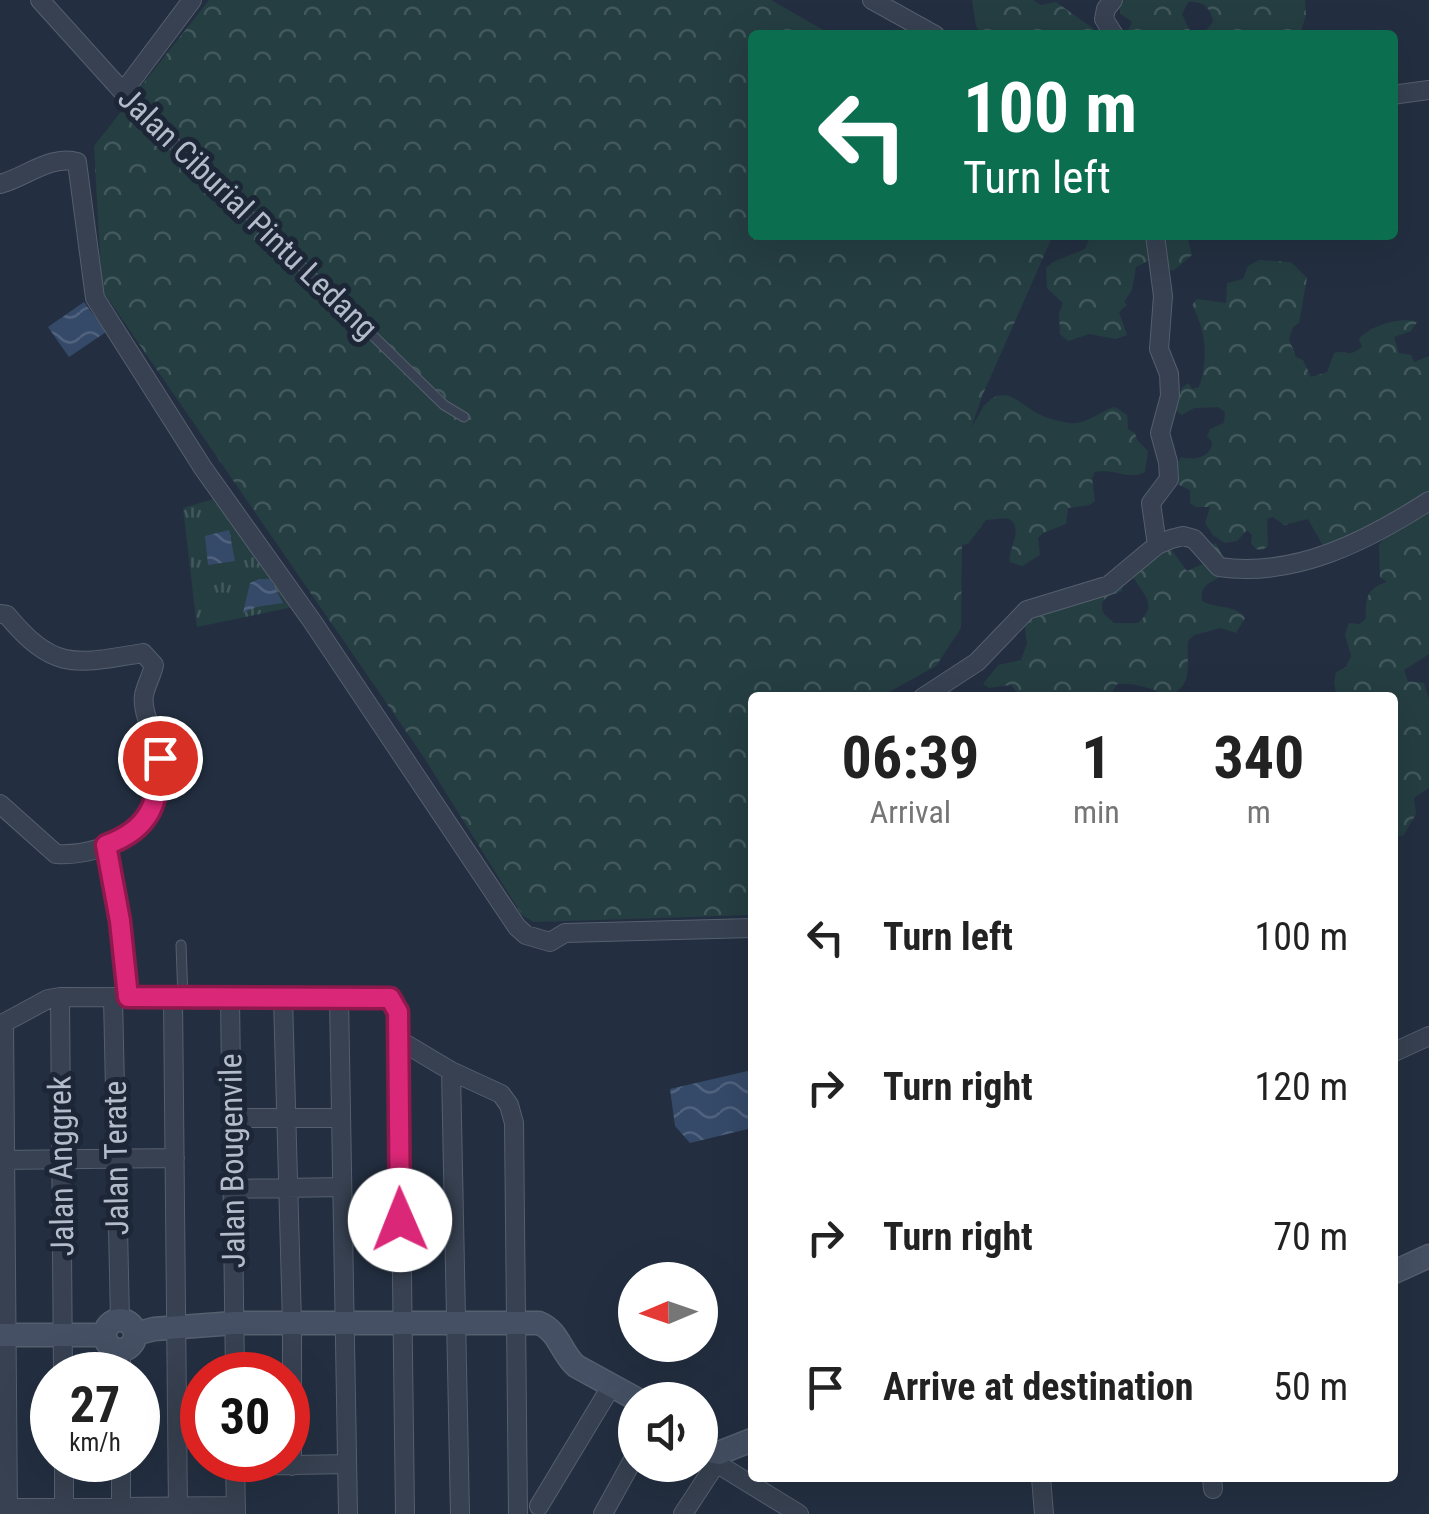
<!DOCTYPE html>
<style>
body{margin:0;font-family:"Roboto Condensed",sans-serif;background:#f2f2f2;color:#222;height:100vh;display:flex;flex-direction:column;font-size:38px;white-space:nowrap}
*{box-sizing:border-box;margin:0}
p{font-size:32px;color:#767676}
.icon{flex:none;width:55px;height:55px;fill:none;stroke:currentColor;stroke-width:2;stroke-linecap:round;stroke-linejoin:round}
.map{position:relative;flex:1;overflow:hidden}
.drawer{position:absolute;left:748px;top:692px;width:650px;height:790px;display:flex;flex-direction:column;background:#fff;border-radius:10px;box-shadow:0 10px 40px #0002}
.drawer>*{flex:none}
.top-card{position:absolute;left:748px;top:30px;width:650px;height:210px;border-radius:10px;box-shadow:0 10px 40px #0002;background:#0b6e4f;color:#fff;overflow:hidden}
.needle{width:65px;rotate:268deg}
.buttons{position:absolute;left:618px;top:1262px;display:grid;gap:20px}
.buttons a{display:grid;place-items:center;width:100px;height:100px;border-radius:50%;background:#fff;box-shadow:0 10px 40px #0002;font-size:50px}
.speed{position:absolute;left:30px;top:1352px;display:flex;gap:20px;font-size:50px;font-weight:700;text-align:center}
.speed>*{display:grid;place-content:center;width:130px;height:130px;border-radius:50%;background:#fff;box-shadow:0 10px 40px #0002;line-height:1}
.speed small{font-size:25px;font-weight:400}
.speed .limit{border:15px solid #d22;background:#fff;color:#111}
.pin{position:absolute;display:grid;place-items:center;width:85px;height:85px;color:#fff;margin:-42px;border:5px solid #fff;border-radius:50%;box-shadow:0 2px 10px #0007}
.me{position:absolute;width:110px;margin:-55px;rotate:359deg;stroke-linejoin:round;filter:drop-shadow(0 0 8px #0008)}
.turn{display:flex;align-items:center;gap:35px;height:210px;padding:0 50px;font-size:45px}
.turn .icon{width:130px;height:130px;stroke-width:2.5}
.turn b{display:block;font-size:70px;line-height:85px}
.eta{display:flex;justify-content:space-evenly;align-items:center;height:170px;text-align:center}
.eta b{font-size:60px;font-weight:700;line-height:70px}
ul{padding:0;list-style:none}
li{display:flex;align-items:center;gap:30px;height:150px;padding:0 50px}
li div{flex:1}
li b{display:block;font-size:38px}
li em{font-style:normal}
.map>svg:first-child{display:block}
.grass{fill:url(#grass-tufts)}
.forest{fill:url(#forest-crowns)}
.water{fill:url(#water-waves)}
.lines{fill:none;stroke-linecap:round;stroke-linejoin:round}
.lane-casing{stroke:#555f6e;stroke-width:11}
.street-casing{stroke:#555f6e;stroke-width:20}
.secondary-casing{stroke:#555f6e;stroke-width:25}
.lane{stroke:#374151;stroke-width:9}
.street{stroke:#374151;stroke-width:18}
.secondary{stroke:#455064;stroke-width:22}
.route-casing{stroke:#8e194d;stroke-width:25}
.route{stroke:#db2777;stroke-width:18}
.labels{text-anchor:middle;stroke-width:10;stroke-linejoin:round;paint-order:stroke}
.street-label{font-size:32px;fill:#b4bccb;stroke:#1c2636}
</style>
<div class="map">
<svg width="1429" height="1514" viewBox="0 0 1429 1514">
<defs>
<pattern id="grass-tufts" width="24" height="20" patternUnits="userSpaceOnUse" patternTransform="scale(2.5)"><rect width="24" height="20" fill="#253e42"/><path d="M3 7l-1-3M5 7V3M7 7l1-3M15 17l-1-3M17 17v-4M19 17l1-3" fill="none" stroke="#42585c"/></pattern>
<pattern id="forest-crowns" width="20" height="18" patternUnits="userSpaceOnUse" patternTransform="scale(2.5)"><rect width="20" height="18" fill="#253e42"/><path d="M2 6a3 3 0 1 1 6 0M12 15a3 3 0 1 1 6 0" fill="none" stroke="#42585c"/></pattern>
<pattern id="water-waves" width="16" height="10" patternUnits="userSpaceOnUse" patternTransform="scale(2.5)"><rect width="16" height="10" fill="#354a69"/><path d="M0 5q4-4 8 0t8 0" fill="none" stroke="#50627d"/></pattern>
</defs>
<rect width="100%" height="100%" fill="#232f41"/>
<path class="grass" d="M217 498 293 607 197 627 183 508Z"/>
<path class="forest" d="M209 0H771L832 35H752V235H1053L983 394 971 428C975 422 979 414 983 407 1002 384 1015 399 1032 410 1041 417 1059 422 1070 423 1086 425 1100 411 1115 407L1127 415 1128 429 1135 433 1137 440 1148 451 1145 472C1128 481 1113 467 1095 472L1092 478 1095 501 1090 505 1068 508 1066 524 1043 533 1038 538 1040 555 1022 566 1010 562C1008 547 1022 535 1012 521L1007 518 986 520 968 544 962 545 961 628 936 666 880 697 752 698 751 915 534 922 522 915 423 756 102 290 94 146Z
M972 0H1033L1041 5 1056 2 1094 29 1096 35H1072L1057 31 1048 35 1009 32 1007 35H983L976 26Z
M1117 0H1305L1306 15 1300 35H1202L1213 22C1212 9 1203 0 1188 2L1182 14 1192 35 1167 32 1163 33 1165 35H1126L1132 22 1121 14Z
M1086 235H1187L1192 255 1173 271 1150 260 1136 267 1132 290 1124 302 1127 305 1119 312 1127 335 1116 339 1089 334 1068 341 1060 334 1059 313 1063 303 1047 288 1046 268 1053 262 1085 249 1089 239Z
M1259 260 1291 262 1307 278 1299 323 1293 327 1289 339 1296 357 1303 360 1311 377 1327 372 1334 353C1346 349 1347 359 1362 347L1359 339C1370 326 1400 316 1417 322L1411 331 1394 337 1399 353 1411 355 1414 362 1429 356V654L1404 670 1408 681 1424 683 1429 700V788L1414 798 1416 814 1403 836H1393L1392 698 1337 697 1334 683 1336 672 1346 667 1351 656 1345 635 1349 623 1360 624 1366 618C1365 598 1367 588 1387 582L1380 577 1379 545 1385 537 1323 546 1308 519 1284 525 1273 517 1267 519 1268 546 1262 550 1256 549 1251 543 1252 535 1247 530 1237 541 1225 543 1213 535 1205 523 1210 507H1196L1190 503V490L1177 484 1171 487V474L1181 457C1194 461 1212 457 1212 442L1207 436 1210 429 1224 423 1225 412 1218 407 1194 408 1182 415 1176 411 1182 388 1188 383 1192 389 1199 387C1208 361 1207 332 1192 305L1197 299 1226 303 1227 283 1243 279 1248 266Z
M1215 543 1226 561 1224 573C1216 583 1199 581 1202 601 1216 609 1235 604 1245 618L1236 633 1221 628 1194 635 1188 641C1186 664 1195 687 1167 696 1152 688 1134 683 1117 684L1109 697H1021L1011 685 989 688 983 684 998 665 1021 660 1027 644 1023 610C1042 587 1085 596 1109 573H1117L1123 577 1122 591C1109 596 1099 597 1103 613L1114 623H1138C1159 605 1143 594 1133 577L1136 563 1170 548 1187 571 1205 563 1204 549Z"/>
<path class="water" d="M84 302 106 332 69 357 48 327Z
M229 530 235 561 208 565 205 536Z
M259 579H270L283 603 256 607 243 613 250 583Z
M752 1070V1128L690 1143 675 1126 670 1089Z"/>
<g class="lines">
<g class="lane-casing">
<path id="lane" d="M123 92 444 405 464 417
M181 945 183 998"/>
</g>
<g class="street-casing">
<path id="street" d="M40 0 123 92 192 0
M872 0 935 35
M1113 0 1106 9 1104 19 1114 35
M1392 95 1429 90
M0 184C24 178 52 154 77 162L95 298 203 468 312 621 517 927 526 935 550 942 565 933 752 928
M1155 235 1163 296 1159 349 1169 374 1170 396 1160 433 1168 462 1169 479 1151 503 1157 545
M0 614 7 615C54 672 76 664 143 653L154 665C152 675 146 685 144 695 141 715 157 737 160 756 169 819 114 857 56 854L0 804
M922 698 977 662 1027 610 1109 585 1157 545 1171 539 1183 536 1194 539 1219 567C1295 578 1367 541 1429 501
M106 845 120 921 127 997
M60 997 63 1375
M113 997 120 1320
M173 998 178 1514
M230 998 235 1375
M283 998 292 1324V1466
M339 998 348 1514
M4 1024 8 1514
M0 1025 48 999 60 997 390 998 398 1012 399 1040 405 1514
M399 1040 451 1071 501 1094 509 1105 514 1123 518 1514
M1392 1053 1429 1036
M451 1071 460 1514
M231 1118H341
M0 1160 175 1158
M231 1189 342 1187
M121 1350V1375
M64 1460V1514
M235 1460 236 1514
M716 1463 799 1514
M235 1466 347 1464
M1041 1478 1044 1514
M1212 1478 1213 1489
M539 1506 612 1385
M0 1508 236 1506
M121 1514V1460
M603 1514 635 1456
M683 1514 721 1456"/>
</g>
<g class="secondary-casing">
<path id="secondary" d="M1392 1273 1429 1256
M105 1335a15 15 0 1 1 30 0a15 15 0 1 1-30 0Z
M135 1334 154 1329 235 1323H539C559 1331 561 1353 576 1366L638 1400
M0 1335H105
M700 1449 719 1453 752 1440"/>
</g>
<use href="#lane" class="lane"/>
<use href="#street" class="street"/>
<use href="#secondary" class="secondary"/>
</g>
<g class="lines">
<g class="route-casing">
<path id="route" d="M160 758C159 802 151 829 106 845L120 921 128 997 390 998 398 1012 400 1220"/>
</g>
<use href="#route" class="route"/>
</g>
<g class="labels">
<g class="street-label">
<text transform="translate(248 213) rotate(44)" y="11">Jalan Ciburial Pintu Ledang</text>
<text transform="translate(116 1158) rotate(-91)" y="11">Jalan Terate</text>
<text transform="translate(232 1161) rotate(-91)" y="11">Jalan Bougenvile</text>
<text transform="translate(61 1166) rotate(-91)" y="11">Jalan Anggrek</text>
</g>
</g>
</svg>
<div class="buttons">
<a><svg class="needle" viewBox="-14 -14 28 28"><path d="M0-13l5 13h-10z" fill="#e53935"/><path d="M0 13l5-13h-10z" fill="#767676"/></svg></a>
<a><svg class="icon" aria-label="sound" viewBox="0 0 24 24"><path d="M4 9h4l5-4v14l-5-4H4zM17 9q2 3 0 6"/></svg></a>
</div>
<div class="speed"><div>27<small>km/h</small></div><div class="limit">30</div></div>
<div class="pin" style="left:160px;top:758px;background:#d93025"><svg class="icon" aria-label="arrive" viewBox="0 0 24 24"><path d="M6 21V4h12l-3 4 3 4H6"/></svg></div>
<svg class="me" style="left:400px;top:1220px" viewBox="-20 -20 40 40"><circle r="19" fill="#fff"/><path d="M0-13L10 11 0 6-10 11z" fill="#db2777"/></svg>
<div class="top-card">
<div class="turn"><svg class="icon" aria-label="left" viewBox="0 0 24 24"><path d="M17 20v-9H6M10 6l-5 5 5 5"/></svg><div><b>100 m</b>Turn left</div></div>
</div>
<section class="drawer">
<div class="eta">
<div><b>06:39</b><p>Arrival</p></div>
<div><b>1</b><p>min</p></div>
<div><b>340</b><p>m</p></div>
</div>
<ul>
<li><svg class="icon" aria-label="left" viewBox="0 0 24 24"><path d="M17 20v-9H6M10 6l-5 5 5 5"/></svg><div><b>Turn left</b></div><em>100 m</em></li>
<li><svg class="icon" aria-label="right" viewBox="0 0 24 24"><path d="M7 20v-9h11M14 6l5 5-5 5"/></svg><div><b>Turn right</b></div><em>120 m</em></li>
<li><svg class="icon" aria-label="right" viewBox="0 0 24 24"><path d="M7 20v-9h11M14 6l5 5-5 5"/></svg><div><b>Turn right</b></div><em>70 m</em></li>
<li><svg class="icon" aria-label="arrive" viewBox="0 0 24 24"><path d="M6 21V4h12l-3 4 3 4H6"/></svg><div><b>Arrive at destination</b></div><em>50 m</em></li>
</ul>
</section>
</div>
